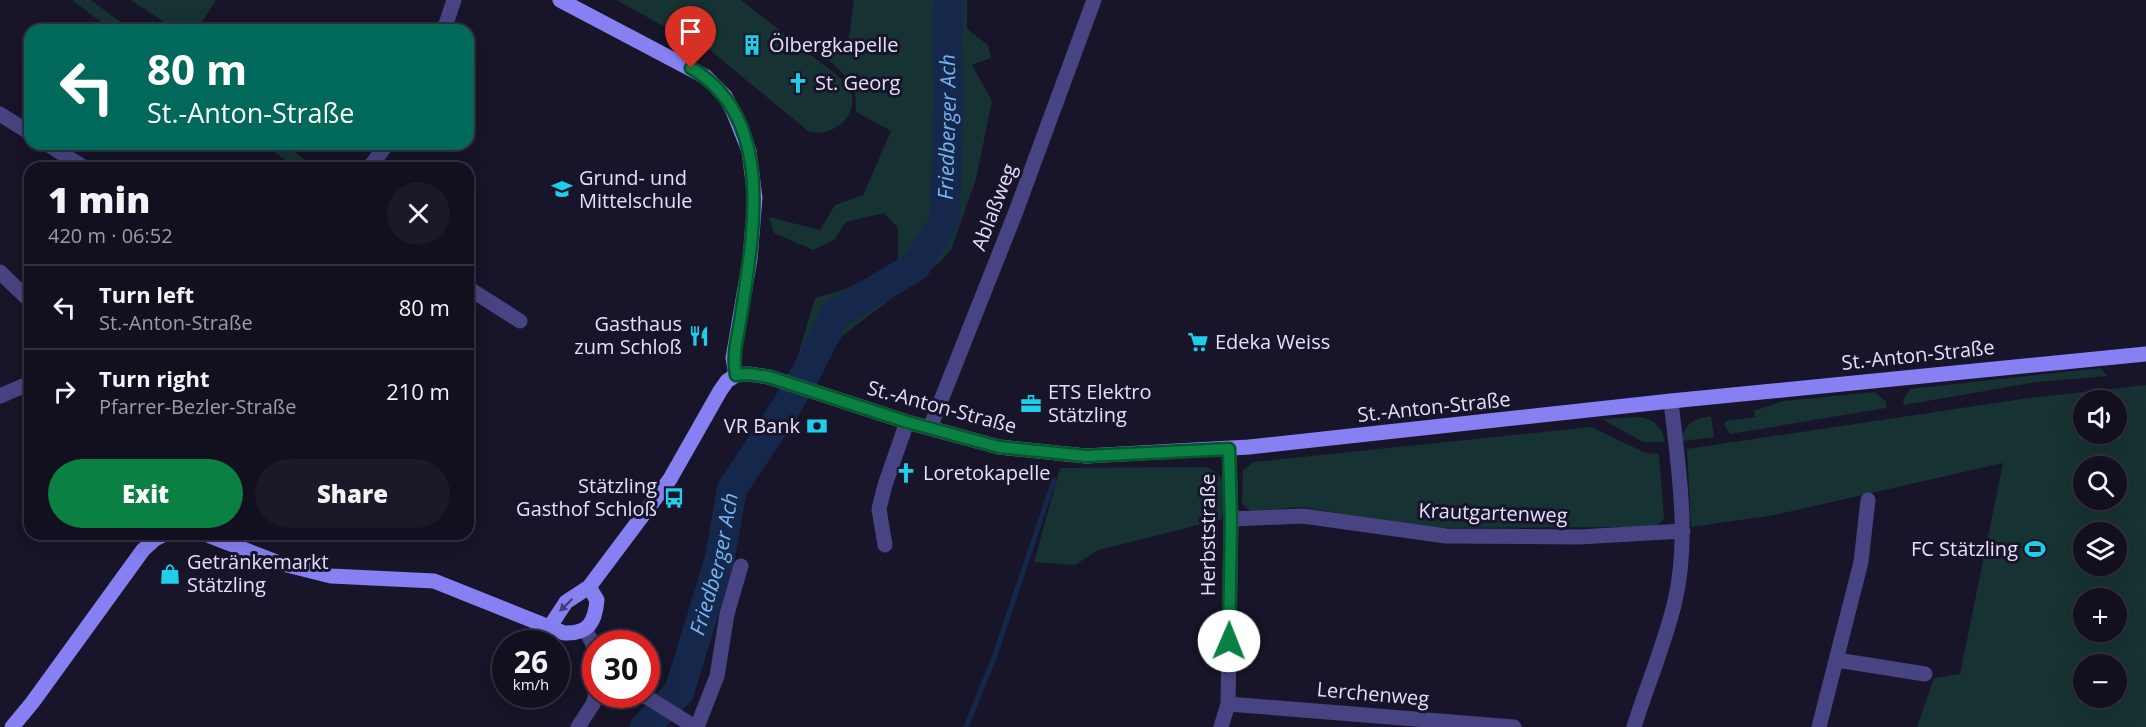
<!DOCTYPE html>
<meta charset="utf-8">
<style>
body{margin:0;font-family:"Open Sans",sans-serif;background:#1b1828;color:#f1f3f6;height:100vh;display:flex;flex-direction:column;font-size:22px;white-space:nowrap}
*{box-sizing:border-box;margin:0}
p{font-size:20px;color:#9c9ca4}
.icon{flex:none;width:33px;height:33px;fill:none;stroke:currentColor;stroke-width:2;stroke-linecap:round;stroke-linejoin:round}
.map{position:relative;flex:1;overflow:hidden}
.side{position:absolute;left:24px;top:162px;width:450px;height:378px;display:flex;flex-direction:column;background:#120f1f;border-radius:18px;box-shadow:0 6px 24px #0002,0 0 0 2px #312f3d}
.side>*{flex:none}
.hud{position:absolute;left:24px;top:24px;width:450px;height:126px;border-radius:18px;box-shadow:0 6px 24px #0002,0 0 0 2px #312f3d;background:#00695c;color:#fff;overflow:hidden}
.controls{position:absolute;left:2073px;top:390px;display:grid;gap:12px}
.controls a{display:grid;place-items:center;width:54px;height:54px;border-radius:50%;background:#120f1f;box-shadow:0 6px 24px #0002,0 0 0 2px #312f3d;font-size:30px}
.speed{position:absolute;left:492px;top:630px;display:flex;gap:12px;font-size:30px;font-weight:700;text-align:center}
.speed>*{display:grid;place-content:center;width:78px;height:78px;border-radius:50%;background:#120f1f;box-shadow:0 6px 24px #0002,0 0 0 2px #312f3d;line-height:1}
.speed small{font-size:15px;font-weight:400}
.speed .limit{border:9px solid #d22;background:#fff;color:#111}
.pin{position:absolute;display:grid;place-items:center;width:51px;height:51px;color:#fff;margin:-62px -26px;border-radius:50% 50% 50% 0;rotate:-45deg;box-shadow:0 0 6px #0007}
.pin .icon{rotate:45deg}
.me{position:absolute;width:66px;margin:-33px;rotate:1deg;stroke-linejoin:round;filter:drop-shadow(0 0 4px #0008)}
.turn{display:flex;align-items:center;gap:21px;height:126px;padding:0 24px;font-size:27px}
.turn .icon{width:78px;height:78px;stroke-width:2.5}
.turn b{display:block;font-size:42px;line-height:51px}
.round{display:grid;place-items:center;flex:none;width:63px;height:63px;border-radius:32px;background:#1b1828}
.head{display:flex;align-items:center;justify-content:space-between;height:102px;padding:0 24px}
h1{font-size:36px;font-weight:800;line-height:45px}
.primary-button{display:flex;gap:12px;margin-top:auto;padding:12px 24px}
.primary-button a{flex:1;height:69px;border-radius:36px;background:#0b8043;color:#fff;font-size:24px;font-weight:800;line-height:69px;text-align:center}
.primary-button a+a{background:#1b1828;color:#f1f3f6}
ul{padding:0;list-style:none}
li{display:flex;align-items:center;gap:18px;height:84px;padding:0 24px;border-top:2px solid #312f3d}
li div{flex:1}
li b{display:block;font-size:22px}
li em{font-style:normal}
.map>svg:first-child{display:block}
.green{fill:#173232;fill-rule:evenodd}
.lines{fill:none;stroke-linecap:round;stroke-linejoin:round}
.stream{stroke:#15284c;stroke-width:5}
.river{stroke:#15284c;stroke-width:30}
.street{stroke:#484483;stroke-width:15}
.secondary{stroke:#8680f2;stroke-width:15}
.oneway{fill:#443f79}
.route-casing{stroke:#07532c;stroke-width:15}
.route{stroke:#0b8043;stroke-width:10}
.labels{text-anchor:middle;stroke-width:6;stroke-linejoin:round;paint-order:stroke}
.poi-label{font-size:20px;fill:#e3dffc;stroke:#181429;text-anchor:start}
.street-label{font-size:20px;fill:#e3dffc;stroke:#181429}
.water-label{font-size:21px;font-style:italic;fill:#77b5f1;stroke:#181429}
</style>
<div class="map">
<svg width="2146" height="727" viewBox="0 0 2146 727">
<rect width="100%" height="100%" fill="#181429"/>
<path class="green" d="M72 0H91L131 30H112Z
M130 0H216L197 30H177Z
M616 0H741L848 84C863 112 837 137 809 132L675 21 667 28Z
M854 0H967V29L988 45 991 58 972 65 992 101 976 179 951 250 939 263 842 336 818 376 794 369 815 298 843 290 898 265V228L884 213 846 222 834 240 813 250 774 233 769 217 820 230 835 205 863 195 891 131 856 112C857 82 848 79 829 60L849 37Z
M264 144H284L313 166 312 168H296Z
M2101 368 2107 376 2037 382 1904 405 1903 400 1910 389Z
M2146 385V727H1917L1934 678 1960 674 2003 463 1775 515 1691 527 1687 449 2022 399ZM2084 400H2116V434H2084ZM2084 466H2116V500H2084ZM2084 532H2116V566H2084ZM2084 598H2116V632H2084ZM2084 664H2116V698H2084Z
M1875 392 1886 402V408L1730 434 1724 424 1726 421 1755 417 1754 411 1783 401Z
M1711 416 1714 437 1683 441C1681 424 1697 418 1711 416Z
M1636 417C1652 417 1662 426 1665 442H1643L1602 419Z
M1591 427 1646 453 1659 454 1664 519 1657 525 1643 527 1427 528 1302 507 1251 511 1242 504 1243 470 1254 462Z
M1206 467C1232 477 1223 496 1222 519L1098 550 1075 565 1034 562 1060 468Z"/>
<g class="lines">
<path class="stream" d="M966 727 994 658 1054 480"/>
<path class="river" id="s1" d="M645 727 679 692 719 562 732 489 785 409 807 371 835 314 916 266 945 220 949 99 947 36 949 0"/>
<path class="street" d="M444 30 454 0
M0 114 30 133
M47 144 85 168
M369 168 387 144
M0 272 30 301
M468 288 520 321
M0 396 30 383
M930 428 1015 214 1094 0
M1231 519 1303 516 1446 536 1579 537 1683 531
M885 545 879 509 885 485 907 422
M585 629 596 650
M1837 660 1925 674
M642 694 695 727
M1228 704 1514 727
M578 727 593 704 596 694
M697 727 717 676 727 614 741 566
M1221 727 1228 704 1231 519 1229 449
M1634 727C1647 685 1665 644 1675 601 1690 536 1678 466 1671 401
M1819 727 1861 562 1868 500"/>
<path class="secondary" d="M560 0 706 77 725 96 733 111 749 151 755 198 750 259 733 358 736 375
M736 375 749 374 769 377 907 422 999 447 1086 456 1249 447 1671 401 2146 354
M205 534 279 563 331 576 434 581 564 633C588 634 595 623 597 600L589 587
M549 628 566 602 589 587 670 479 720 391 727 381 736 375
M12 727 32 703 143 550 155 539 165 534"/>
</g>
<defs><path id="oneway-solid" d="M-6-.8H1V-3.2L6.5 0L1 3.2V.8H-6Z" transform="scale(1.5)"/></defs>
<use class="oneway" href="#oneway-solid" transform="translate(566 605) rotate(136)"/>
<g class="lines">
<g class="route-casing">
<path id="route" d="M691 68C777 118 753 235 741 316 738 337 732 353 736 375L749 374 769 377 907 422 999 447 1086 456 1229 449 1231 519 1229 641"/>
</g>
<use href="#route" class="route"/>
</g>
<defs>
<g id="building-bare" transform="scale(1.62)"><path d="M-4-6H4V6H1V3H-1V6H-4ZM-2.5-4.3h1.7v1.8h-1.7ZM.8-4.3h1.7v1.8H.8ZM-2.5-1h1.7V.8h-1.7ZM.8-1h1.7V.8H.8Z" fill="#1fcee8" stroke="#181429" stroke-width="2.5" paint-order="stroke"/></g>
<g id="church-bare" transform="scale(1.62)"><path d="M-1.2-6h2.4v3.5h3.3v2.4h-3.3V6h-2.4V-.1h-3.3v-2.4h3.3Z" fill="#1fcee8" stroke="#181429" stroke-width="2.5" paint-order="stroke"/></g>
<g id="school-bare" transform="scale(1.62)"><path d="M0-5L7-2L0 1L-7-2ZM-4 1L0 2.5L4 1V4Q0 6-4 4Z" fill="#1fcee8" stroke="#181429" stroke-width="2.5" paint-order="stroke"/></g>
<g id="restaurant-bare" transform="scale(1.62)"><path d="M-5-6h1v4h1v-4h1v4h1v-4h1v5L-1.5 .5V6h-2V.5L-5-1ZM5-6V6H3V1.5H1.5Q1.5-4 5-6Z" fill="#1fcee8" stroke="#181429" stroke-width="2.5" paint-order="stroke"/></g>
<g id="supermarket-bare" transform="scale(1.62)"><path d="M-6-5.5h2.5l.6 2H6L4.5 2H-2.5L-4.4-4H-6ZM-1.5 3.2a1.3 1.3 0 1 0 .1 0ZM3 3.2a1.3 1.3 0 1 0 .1 0Z" fill="#1fcee8" stroke="#181429" stroke-width="2.5" paint-order="stroke"/></g>
<g id="office-bare" transform="scale(1.62)"><path d="M-6-3h4V-5.5h4V-3h4V5H-6ZM-1-4.5V-3h2v-1.5ZM-6 0V1H6V0Z" fill="#1fcee8" stroke="#181429" stroke-width="2.5" paint-order="stroke"/></g>
<g id="bank-bare" transform="scale(1.62)"><path d="M-6-4H6V4H-6ZM0-2.3a2.3 2.3 0 1 0 0 4.6a2.3 2.3 0 1 0 0-4.6Z" fill="#1fcee8" stroke="#181429" stroke-width="2.5" paint-order="stroke"/></g>
<g id="bus-bare" transform="scale(1.62)"><path d="M-5-6H5V4H4V6H2V4H-2V6H-4V4H-5ZM-3.5-4V0h7V-4ZM-3.5 1.2v1.5H-2V1.2ZM2 1.2v1.5H3.5V1.2Z" fill="#1fcee8" stroke="#181429" stroke-width="2.5" paint-order="stroke"/></g>
<g id="stadium-bare" transform="scale(1.62)"><path d="M0-5a6.5 5 0 1 0 0 10a6.5 5 0 1 0 0-10ZM-3.5-1.8h7v3.6h-7Z" fill="#1fcee8" stroke="#181429" stroke-width="2.5" paint-order="stroke"/></g>
<g id="shop-bare" transform="scale(1.62)"><path d="M-5-2.5h2.3a2.7 3.5 0 0 1 5.4 0H5L5.5 6h-11ZM-1.5-2.5h3a1.5 2.3 0 0 0-3 0Z" fill="#1fcee8" stroke="#181429" stroke-width="2.5" paint-order="stroke"/></g>
</defs>
<g fill-rule="evenodd">
<use href="#building-bare" x="752" y="45"/>
<use href="#church-bare" x="798" y="83"/>
<use href="#school-bare" x="562" y="189"/>
<use href="#restaurant-bare" x="699" y="336"/>
<use href="#supermarket-bare" x="1198" y="342"/>
<use href="#office-bare" x="1031" y="404"/>
<use href="#bank-bare" x="817" y="426"/>
<use href="#church-bare" x="906" y="473"/>
<use href="#bus-bare" x="674" y="498"/>
<use href="#stadium-bare" x="2035" y="549"/>
<use href="#shop-bare" x="170" y="574"/>
</g>
<g class="labels">
<g class="poi-label">
<text x="769" y="52">Ölbergkapelle</text>
<text x="815" y="90">St. Georg</text>
<text x="579" y="185">Grund- und<tspan x="579" dy="23">Mittelschule</tspan></text>
<text x="682" y="331" text-anchor="end">Gasthaus<tspan x="682" dy="23">zum Schloß</tspan></text>
<text x="1215" y="349">Edeka Weiss</text>
<text x="1048" y="399">ETS Elektro<tspan x="1048" dy="23">Stätzling</tspan></text>
<text x="800" y="433" text-anchor="end">VR Bank</text>
<text x="923" y="480">Loretokapelle</text>
<text x="657" y="493" text-anchor="end">Stätzling<tspan x="657" dy="23">Gasthof Schloß</tspan></text>
<text x="2018" y="556" text-anchor="end">FC Stätzling</text>
<text x="187" y="569">Getränkemarkt<tspan x="187" dy="23">Stätzling</tspan></text>
</g>
<g class="street-label">
<text transform="translate(994 207) rotate(-69)" y="7">Ablaßweg</text>
<text transform="translate(1918 355) rotate(-6)" y="7">St.-Anton-Straße</text>
<text transform="translate(942 407) rotate(15)" y="7">St.-Anton-Straße</text>
<text transform="translate(1434 407) rotate(-6)" y="7">St.-Anton-Straße</text>
<text transform="translate(1493 513) rotate(2)" y="7">Krautgartenweg</text>
<text transform="translate(1208 535) rotate(-90)" y="7">Herbststraße</text>
<text transform="translate(1373 694) rotate(5)" y="7">Lerchenweg</text>
</g>
<g class="water-label">
<text dy="7" stroke="none"><textPath href="#s1" startOffset="704">Friedberger Ach</textPath></text>
<text dy="7" stroke="none"><textPath href="#s1" startOffset="182">Friedberger Ach</textPath></text>
</g>
</g>
</svg>
<div class="controls">
<a><svg class="icon" aria-label="sound" viewBox="0 0 24 24"><path d="M4 9h4l5-4v14l-5-4H4zM17 9q2 3 0 6"/></svg></a>
<a><svg class="icon" aria-label="search" viewBox="0 0 24 24"><circle cx="10" cy="10" r="6"/><path d="M15 15l6 6"/></svg></a>
<a><svg class="icon" aria-label="layers" viewBox="0 0 24 24"><path d="M12 4l9 5-9 5-9-5zM3 14l9 5 9-5"/></svg></a>
<a>+</a>
<a>−</a>
</div>
<div class="speed"><div>26<small>km/h</small></div><div class="limit">30</div></div>
<div class="pin" style="left:691px;top:68px;background:#d93025"><svg class="icon" aria-label="arrive" viewBox="0 0 24 24"><path d="M6 21V4h12l-3 4 3 4H6"/></svg></div>
<svg class="me" style="left:1229px;top:641px" viewBox="-20 -20 40 40"><circle r="19" fill="#fff"/><path d="M0-13L10 11 0 6-10 11z" fill="#0b8043"/></svg>
<div class="hud">
<div class="turn"><svg class="icon" aria-label="left" viewBox="0 0 24 24"><path d="M17 20v-9H6M10 6l-5 5 5 5"/></svg><div><b>80 m</b>St.-Anton-Straße</div></div>
</div>
<section class="side">
<div class="head"><div><h1>1 min</h1><p>420 m · 06:52</p></div><a class="round"><svg class="icon" aria-label="close" viewBox="0 0 24 24"><path d="M6 6l12 12M18 6L6 18"/></svg></a></div>
<ul>
<li><svg class="icon" aria-label="left" viewBox="0 0 24 24"><path d="M17 20v-9H6M10 6l-5 5 5 5"/></svg><div><b>Turn left</b><p>St.-Anton-Straße</p></div><em>80 m</em></li>
<li><svg class="icon" aria-label="right" viewBox="0 0 24 24"><path d="M7 20v-9h11M14 6l5 5-5 5"/></svg><div><b>Turn right</b><p>Pfarrer-Bezler-Straße</p></div><em>210 m</em></li>
</ul>
<div class="primary-button"><a>Exit</a><a>Share</a></div>
</section>
</div>
